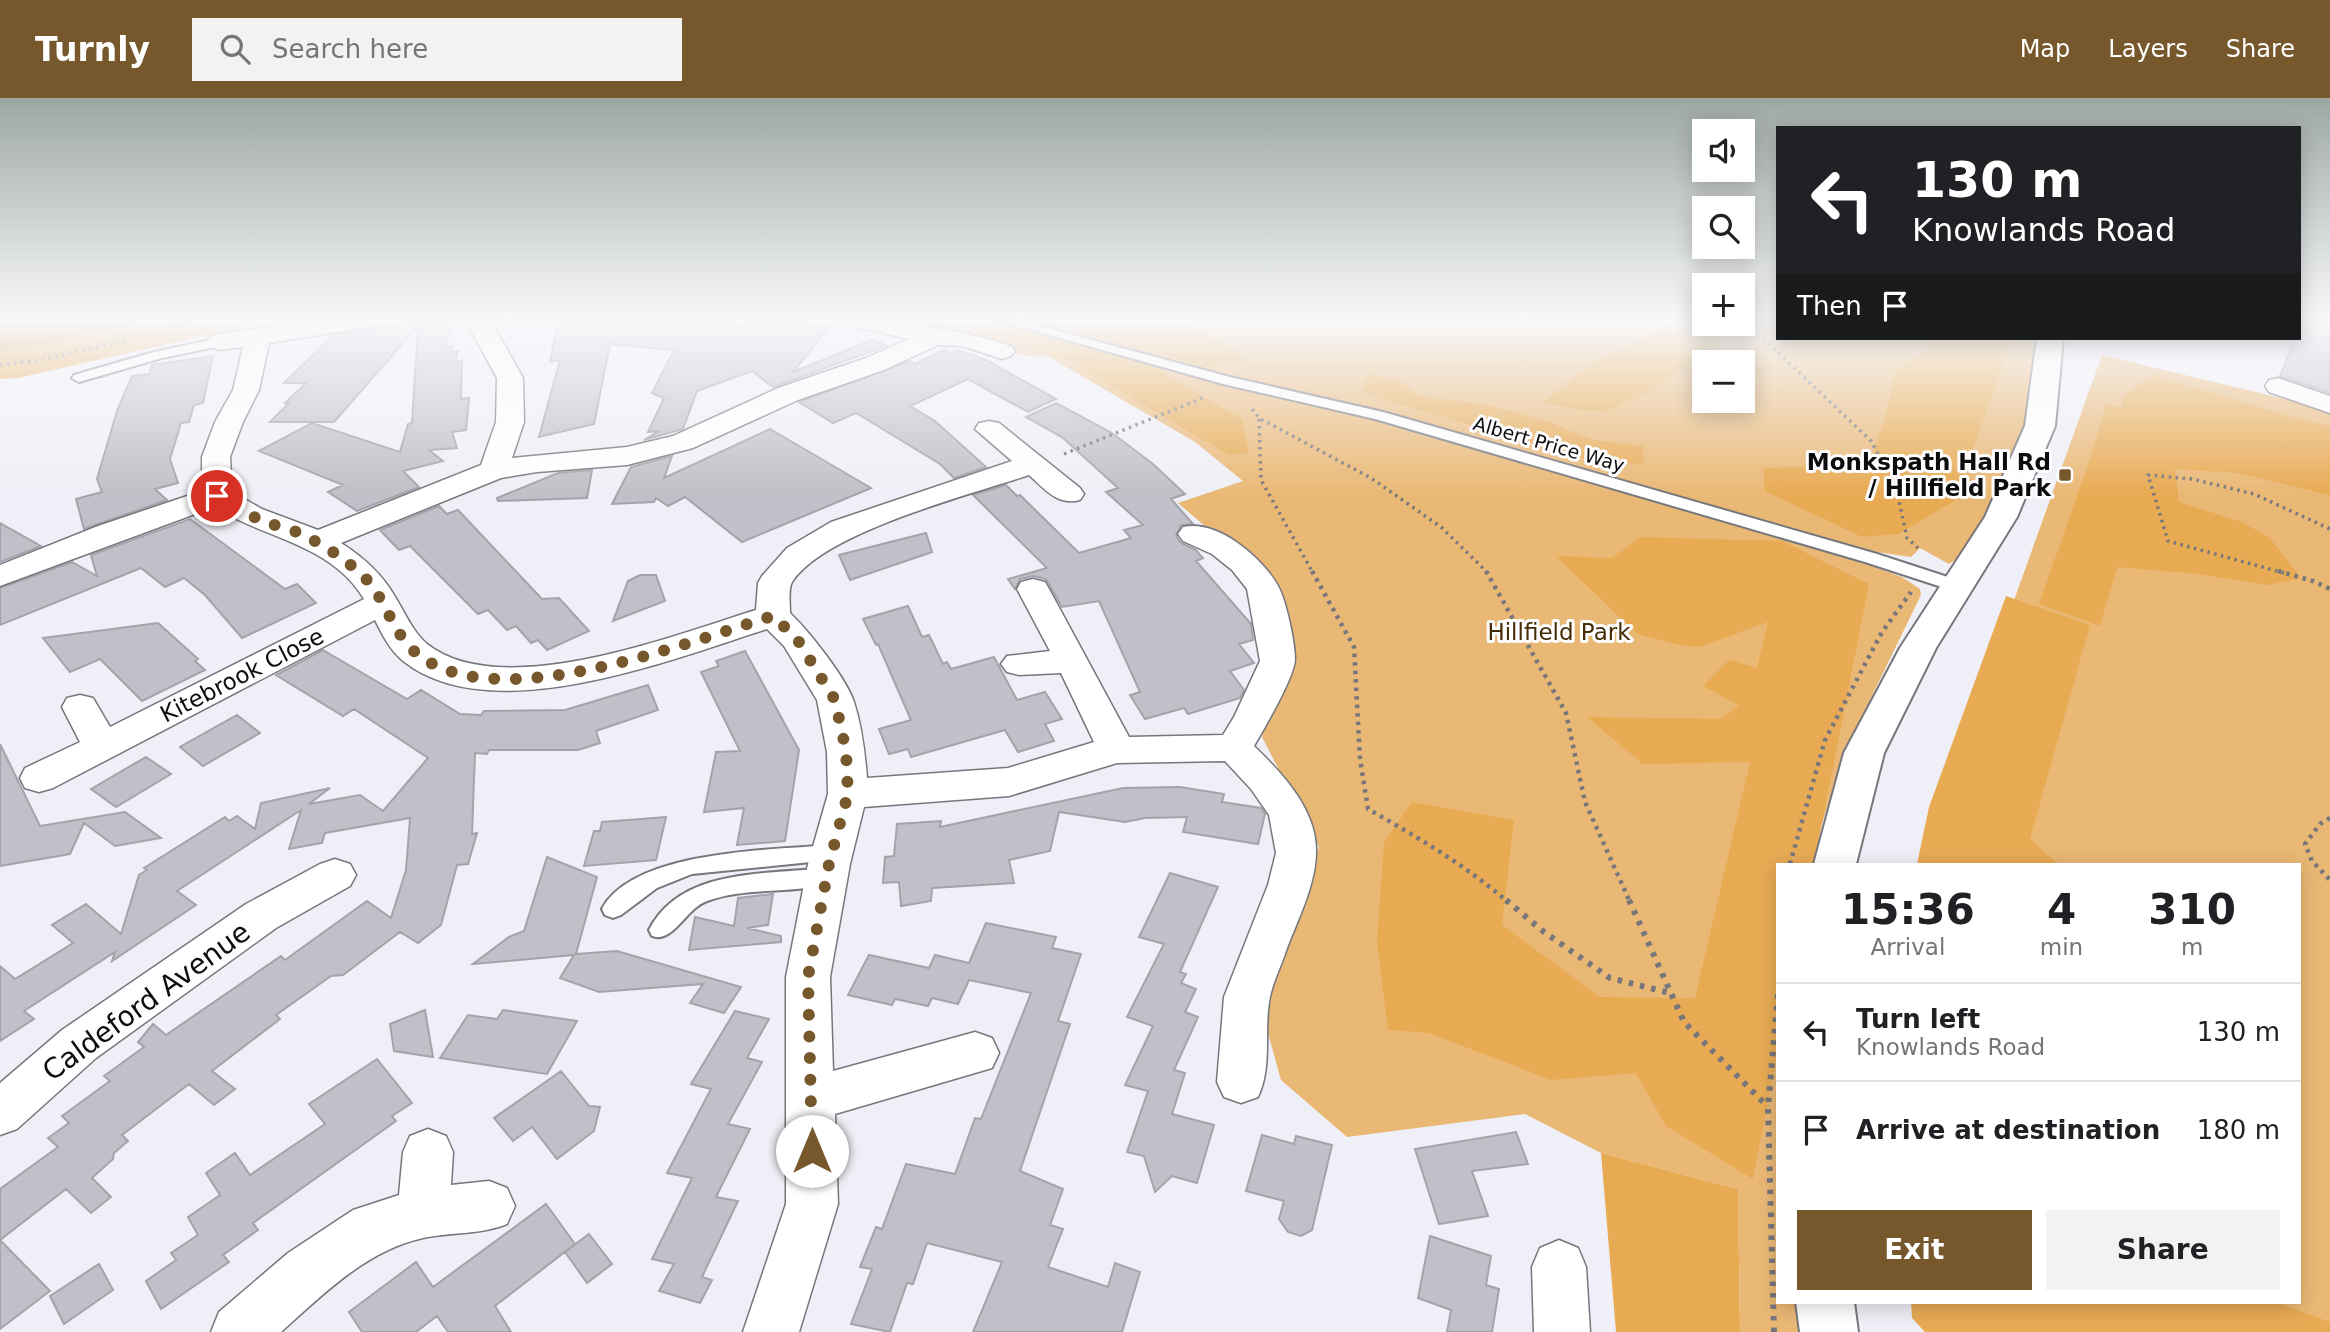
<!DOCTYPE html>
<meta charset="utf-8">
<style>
body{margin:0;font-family:"DejaVu Sans",sans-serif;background:#f2f2f2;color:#202124;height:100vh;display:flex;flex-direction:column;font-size:26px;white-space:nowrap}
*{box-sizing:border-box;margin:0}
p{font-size:23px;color:#757577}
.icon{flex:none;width:38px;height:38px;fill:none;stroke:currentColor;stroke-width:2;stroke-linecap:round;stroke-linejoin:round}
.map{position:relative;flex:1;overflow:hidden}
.side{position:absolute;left:1776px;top:765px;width:525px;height:441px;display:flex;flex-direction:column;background:#fff;border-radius:0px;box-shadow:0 4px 18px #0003}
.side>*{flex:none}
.top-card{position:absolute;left:1776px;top:28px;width:525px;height:214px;border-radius:0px;box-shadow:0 4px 18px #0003;background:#202124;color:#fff;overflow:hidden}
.fabs{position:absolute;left:1692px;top:21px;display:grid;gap:14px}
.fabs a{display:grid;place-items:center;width:63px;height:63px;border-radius:0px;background:#fff;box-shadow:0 4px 18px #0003;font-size:35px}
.pin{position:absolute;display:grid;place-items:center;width:60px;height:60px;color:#fff;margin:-30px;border:4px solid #fff;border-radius:50%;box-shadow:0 2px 7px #0007}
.me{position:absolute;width:77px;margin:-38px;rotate:0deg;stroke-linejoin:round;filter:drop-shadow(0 0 5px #0008)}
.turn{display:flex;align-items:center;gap:24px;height:147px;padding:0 21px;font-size:32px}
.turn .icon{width:91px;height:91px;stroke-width:2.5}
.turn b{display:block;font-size:49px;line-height:60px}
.then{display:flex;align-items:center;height:66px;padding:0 21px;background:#0003;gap:14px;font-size:26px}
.eta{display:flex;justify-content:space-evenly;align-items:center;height:119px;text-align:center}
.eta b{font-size:42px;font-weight:800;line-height:49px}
.action{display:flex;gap:14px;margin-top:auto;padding:14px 21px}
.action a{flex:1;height:80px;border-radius:0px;background:#77582d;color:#fff;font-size:28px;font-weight:800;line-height:80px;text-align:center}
.action a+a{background:#f2f2f2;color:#202124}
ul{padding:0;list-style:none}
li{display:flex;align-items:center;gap:21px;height:98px;padding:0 21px;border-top:2px solid #e0e0e0}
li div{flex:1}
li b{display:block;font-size:26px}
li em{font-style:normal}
header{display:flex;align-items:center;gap:42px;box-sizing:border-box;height:98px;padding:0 35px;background:#77582d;color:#fff}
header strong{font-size:33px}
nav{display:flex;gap:38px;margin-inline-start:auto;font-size:24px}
.search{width:490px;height:63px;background:#f2f2f2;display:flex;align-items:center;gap:18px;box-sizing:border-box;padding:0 24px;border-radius:0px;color:#757577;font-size:26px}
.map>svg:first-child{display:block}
.green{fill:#eab875;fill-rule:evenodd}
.forest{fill:#e8ab54}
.water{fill:#ce933a}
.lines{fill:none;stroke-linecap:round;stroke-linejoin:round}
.stream{stroke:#ce933a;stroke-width:7}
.building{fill:#c0c1c8;stroke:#a3a4ab;stroke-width:2}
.lane-casing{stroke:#76777d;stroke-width:4}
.street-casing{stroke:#76777d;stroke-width:3}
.secondary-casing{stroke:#76777d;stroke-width:4}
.path-far2{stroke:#77777b;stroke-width:3.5;stroke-dasharray:2.5 4.5;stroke-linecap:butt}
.path-far1{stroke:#77777b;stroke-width:4.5;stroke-dasharray:3.5 5;stroke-linecap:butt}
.path{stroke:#77777b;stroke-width:6;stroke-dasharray:4.5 7;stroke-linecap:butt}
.lane{fill:#fff;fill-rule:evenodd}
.street{fill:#fff;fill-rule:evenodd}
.secondary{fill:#fff;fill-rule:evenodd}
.route{stroke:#77582d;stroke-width:12;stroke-dasharray:0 21.6}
.poi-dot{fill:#77582d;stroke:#fdfdff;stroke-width:2.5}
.labels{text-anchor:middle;stroke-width:6;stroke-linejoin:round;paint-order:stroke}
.far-street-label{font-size:19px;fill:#0c0c0e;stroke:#fdfdff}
.poi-label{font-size:23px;font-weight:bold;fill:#0c0c0e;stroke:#fdfdff;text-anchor:end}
.park-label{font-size:23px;fill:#452d06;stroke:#fdfdff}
.street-label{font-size:23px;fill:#0c0c0e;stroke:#fdfdff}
.near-street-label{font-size:28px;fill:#0c0c0e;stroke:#fdfdff}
</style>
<header>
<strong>Turnly</strong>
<div class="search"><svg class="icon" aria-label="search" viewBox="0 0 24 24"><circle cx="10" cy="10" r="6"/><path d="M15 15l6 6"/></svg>Search here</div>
<nav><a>Map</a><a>Layers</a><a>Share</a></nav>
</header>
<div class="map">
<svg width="2330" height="1234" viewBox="0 0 2330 1234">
<rect width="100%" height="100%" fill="#efeff7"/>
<path class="green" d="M877 223H1704V226H1743V223H1778V240H2039C2037 268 2036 299 2027 326 2016 361 1981 449 1949 466L1920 450 1911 459 1870 453 1866 466 1902 479 1920 491 1921 497 1849 645 1815 746 1778 766V1204H1806L1809 1234H1740L1738 1091 1601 1055 1525 1016 1347 1039 1281 982 1259 903 1319 749 1262 639 1288 550 1262 477 1178 405 1243 383 1195 344 1049 259 1026 258 966 238ZM1704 264H1743V303H1704Z
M2102 257 2330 312V1234H1925L1911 1204H2300V766H1927L1938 714Z"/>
<path class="forest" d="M139 223H290L225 233 18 280 0 281V255L132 227Z
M920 223H1020L1132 257 1242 321 1249 355 1229 357 1067 262 1018 247Z
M1031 223H1181L1238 253 1243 265 1205 269Z
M1676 223 1713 226 1722 244 1645 296 1608 313 1582 312 1543 305 1574 278 1608 255 1632 247Z
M1937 240H2013L1954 403 1898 436 1862 439 1765 393 1763 370 1820 368 1868 370 1885 320 1895 274Z
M2152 276 2291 319 2330 328V397L2237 375 2175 371 2179 404 2242 424 2270 440 2301 480 2268 487 2198 476 2117 469 2100 528 2039 506 2091 358 2106 306 2122 310 2123 299Z
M1368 277 1399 281 1418 298 1483 306 1546 323 1593 342 1643 348 1644 365 1606 367 1385 302 1361 293Z
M1640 439 1782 443 1869 486 1814 766H1778V951L1753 1081 1666 1028 1636 975 1551 982 1429 935 1388 932 1377 845 1384 744 1412 704 1514 722 1502 827 1600 899 1695 900 1750 664 1643 666 1587 619 1721 621 1739 607 1703 588 1729 562 1757 570 1768 524 1700 549 1678 547 1637 536 1556 458 1612 460Z
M2006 498 2090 527 2030 741 2058 766H1917L1929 709Z
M1601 1055 1738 1091 1740 1234H1616Z
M1911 1204H2275L2330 1224V1234H1925L1912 1220Z"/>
<path class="water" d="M0 223H139L132 227 0 255Z"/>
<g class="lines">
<path class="stream" d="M178 223 182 225"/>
</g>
<path class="building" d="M435 223H454L445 249 453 248 452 254 458 253 455 264 462 263 461 301 469 300 466 332 452 334 457 350 429 352 443 363 403 373 419 389 357 413 328 394 343 387 259 353 312 325 400 354 408 326 412 325 418 228 334 324H270L289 305H285L306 285H284L334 237 356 231Z
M558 223H704L746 227 749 223H772L830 228 793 274 874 241 886 248 773 289 752 273 697 293 683 331 644 342 659 333 648 334 664 300 652 295 674 252 610 246 594 326 539 339 560 262 550 264Z
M2302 223H2330V295L2280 278 2295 240H2300Z
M943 252 950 255 958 252 986 262 1056 301 1028 314 968 281 910 308 935 323 986 369 954 380 940 366 856 315 833 325 799 304 910 263 915 266Z
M213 258 203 305 194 307 189 324 181 325 170 361 178 385 155 391 167 402 84 431 76 401 102 394 97 381 117 313 132 278 149 276 152 267Z
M1056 305 1112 335 1153 366 1185 396 1171 401 1193 426 1181 427 1176 438 1181 445 1196 452 1203 460 1196 463 1251 526 1253 542 1239 546 1254 565 1230 573 1244 592 1240 600 1188 616 1184 610 1145 621 1130 597 1140 594 1099 503 1062 509 1046 481 1034 478 1020 481 1015 491 1008 481 1047 470 973 397 1006 387 1017 398 1020 397 1079 455 1131 440 1124 432 1143 427 1106 394 1118 390 1063 340 1026 319Z
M770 331 871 390 742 444 685 399 668 408 656 400 654 404 612 406 631 369 672 358 664 380Z
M592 372 587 400 498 403 497 400 558 375Z
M439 408 447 416 458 412 542 501 559 500 589 533 547 552 538 542 531 545 516 528 507 532 488 512 478 516 410 448 399 452 380 432Z
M190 421 285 491 297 486 316 505 242 540 205 497 184 480 165 489 141 470 0 527V490L72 464 97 478 91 457Z
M0 425 41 448 0 464Z
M926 435 932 454 850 482 839 457Z
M640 477H656L665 503 613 523 628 483Z
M908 508 922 539 929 537 943 566 947 564 951 571 994 559 1017 602 1045 594 1062 621 1045 626 1054 643 1018 654 1005 632 911 659 908 651 889 656 879 631 911 622 878 546 876 547 863 521Z
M158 525 198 561 195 563 205 572 142 603 100 561 70 574 43 540Z
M323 552 407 601 421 592 460 616 481 617 484 613 565 612 648 587 658 612 596 633 600 645 578 652H489L487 656 475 655 472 736 477 735 468 766 457 767 441 827 418 845 400 834 343 877 331 878 276 917 280 921 212 973 235 991 214 1007 189 986 122 1037 128 1043 114 1055 113 1061 92 1080 111 1099 91 1115 66 1091 0 1142V1091L58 1049 48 1040 69 1025 62 1018 110 983 104 978 144 949 138 944 153 926 166 937 281 858 285 862 367 803 391 820 406 772 410 720 325 735 322 745 289 751 301 712 177 793 196 807 112 863 115 854 24 913 34 921 0 943V868L15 881 73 845 52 827 86 806 121 836 139 777 147 772 144 770 225 719 229 723 237 718 255 731 261 705 330 690 309 706 360 697 383 713 428 660 354 611 343 618 276 577Z
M745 553 799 652 785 743 737 747 744 710 704 714 716 654 740 653 701 574 719 568 716 563Z
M237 617 260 635 203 668 180 649Z
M0 646 40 728 125 714 161 740 115 748 84 725 70 756 0 768Z
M146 659 171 676 116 709 91 691Z
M1180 689 1224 696 1222 704 1261 710 1265 716 1258 746 1183 734 1187 719 1145 720 1125 724 1059 714 1050 753 1009 762 1014 785 932 790 931 803 901 808 899 784 883 785 885 759 894 758 897 726 941 723 940 729 1123 690Z
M666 719 656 762 584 768 594 733H600L602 724Z
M547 759 597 779 576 856 617 853 741 889 724 915 690 905 703 886 599 894 560 880 574 857 473 866 509 839 524 833Z
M1170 775 1218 789 1180 874 1186 876 1181 885 1196 891 1185 914 1198 919 1174 972 1185 975 1172 1016 1214 1027 1197 1085 1172 1078 1155 1094 1144 1058 1127 1054 1148 993 1125 987 1153 928 1127 919 1164 846 1139 839Z
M773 796 768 827 747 830 781 838V844L689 852 695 819 734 828 738 800Z
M986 825 1056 839 1052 850 1081 856 1058 923 1070 926 1020 1073 1063 1091 1050 1127 1063 1131 1048 1169 1108 1189 1115 1165 1140 1174 1122 1234H973L1002 1164 927 1145 913 1186 907 1185 890 1234 851 1226 872 1171 860 1169 876 1129 882 1131 906 1066 955 1076 975 1020 981 1021 1031 895 969 882 958 906 932 900 928 908 895 901 892 907 848 897 869 857 929 870 935 857 969 865Z
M425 912 433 959 394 953 390 926Z
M503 912 577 923 547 976 440 960 468 917 497 921Z
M735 913 769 921 747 960 762 964 728 1026 750 1031 716 1099 738 1103 702 1179 712 1182 700 1205 659 1193 674 1166 652 1161 692 1080 667 1075 711 991 691 986Z
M377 961 412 1005 392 1018 396 1023 253 1125 258 1132 223 1157 229 1164 161 1211 146 1183 176 1162 171 1155 198 1137 188 1119 220 1097 206 1075 235 1055 250 1077 325 1026 309 1006Z
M561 973 589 1008 600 1009 594 1033 557 1061 532 1029 513 1043 494 1020Z
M1516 1034 1528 1066 1472 1073 1488 1118 1439 1126 1415 1051Z
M1262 1037 1294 1046 1296 1038 1332 1047 1312 1132 1301 1138 1288 1134 1279 1121 1284 1103 1246 1093Z
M546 1106 575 1146 495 1208 511 1234H448L437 1218 416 1234H362L349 1214 416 1164 433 1189Z
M589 1136 612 1166 587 1185 565 1154Z
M1430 1138 1491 1158 1486 1187 1499 1191 1492 1234H1447L1451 1212 1418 1200Z
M0 1142 50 1193 0 1231Z
M99 1166 113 1192 64 1226 50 1198Z"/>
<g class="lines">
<g class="lane-casing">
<path id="lane" d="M999 223H1021L1230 279 1383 314 1877 456 1963 484 1966 488 1963 492H1951L1865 464 1375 321 1223 286Z
M220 240 225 241V247L162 260 79 284 72 280 74 277 154 254Z
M832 747 840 749 843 755 840 761 692 776 657 790 621 817 613 820 605 817 602 811C633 752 773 752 832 747Z
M827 770 835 772 838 778 835 784C794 797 748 788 707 803 686 810 673 846 652 838L649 832C681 769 767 777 827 770Z"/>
</g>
<g class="street-casing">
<path id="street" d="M312 223H355L356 226 353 231 344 233 269 245 259 292 243 324 230 359 232 394 262 411 318 432 481 367 496 324 497 280 466 223H491L523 280 524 324 512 360 627 349 673 338 778 290 866 260 909 241 852 228 849 223C904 223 958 231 1011 248L1015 253 1011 258 1002 261 962 248 938 247 884 272 798 302 693 350 627 367 537 374 501 380 341 445C363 459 381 475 394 497 404 513 412 533 427 546 502 605 674 537 756 512L758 485 762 478 787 450 831 424 1012 363 975 331 979 325 989 323 999 325 1080 390 1084 396 1080 402C1057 408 1045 391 1029 377 970 397 824 434 792 484 788 491 790 506 790 515 809 533 846 580 854 604 862 629 865 655 867 680L1008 670 1094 644 1061 575 1019 577 1007 574 1001 566 1007 558 1050 553 1017 491 1021 484 1033 481 1045 484 1049 491 1129 639 1223 637 1234 619 1260 563 1247 491 1232 472 1212 456 1183 443 1178 436 1183 429C1217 421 1262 459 1278 488 1286 502 1295 544 1295 561 1295 578 1264 631 1254 648 1283 676 1318 713 1316 756 1315 789 1297 823 1286 853 1281 868 1273 884 1270 899 1263 932 1273 968 1258 999L1241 1005 1224 999 1217 984 1224 899 1268 787 1276 755 1269 717 1251 691 1225 663 1117 665 1009 698 864 709 850 766 830 879 833 973 975 934 992 940 999 955 992 970 835 1016 838 1106 799 1234H743L786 1106V879L808 766 828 696 827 654 817 602 784 548 767 531C672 561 490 634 402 562 390 552 382 536 375 522L53 690 39 694 25 690 20 680 25 670 80 644 62 609 67 600 80 597 93 600 110 629 364 501C332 446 263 440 214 409L0 488V467L98 428 202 393V359L215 324 233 292 243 249 220 252 211 249 207 244 211 239 220 236Z
M2278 280 2330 298V315L2269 294 2265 288 2269 282Z
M335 761 350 766 356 777 350 788 276 830 96 960 17 1031 0 1037V985L62 932 246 806 320 766Z
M428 1031 446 1038 453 1054 451 1087 489 1083 507 1090 515 1108 507 1126C480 1137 451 1134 423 1140 367 1152 322 1197 281 1234H211L219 1214 288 1155 353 1112 399 1097 403 1054 410 1038Z
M1559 1142 1578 1150 1586 1169 1590 1234H1534L1532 1169 1540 1150Z"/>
</g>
<g class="secondary-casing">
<path id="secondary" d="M2037 240H2063L2055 328 2017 419 1936 550 1884 655 1856 766H1814L1844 655 1900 550 1985 419 2025 328Z
M1796 1204H1854L1858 1234H1800Z"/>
</g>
<path class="path-far2" d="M1739 226 1765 242 1871 343 1896 389 1907 440 1918 450
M175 230 191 223
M0 267 40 262 126 242
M1252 311 1259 320 1371 380 1441 429 1488 475
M1259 321 1261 382 1313 475
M1064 356 1205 299
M2284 475 2168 443 2148 377 2192 381 2254 396 2330 431"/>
<path class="path-far1" d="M1312 473 1354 549 1360 661 1368 711C1417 739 1465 767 1508 804
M1486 473 1566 615 1585 704 1630 804
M2278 473 2313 483 2330 491
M2330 720 2320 726 2305 746 2312 763 2330 782
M1790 766 1825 642 1882 534 1911 494"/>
<path class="path" d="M1506 802 1544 834 1610 880 1670 895
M1629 802 1684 924 1768 1009
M1774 1234 1768 1009 1778 896"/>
<use href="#lane" class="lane"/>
<use href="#street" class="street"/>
<use href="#secondary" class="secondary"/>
</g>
<linearGradient id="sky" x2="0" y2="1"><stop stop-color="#9da7a2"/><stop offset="0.56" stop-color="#f8f8fb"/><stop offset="1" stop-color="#f8f8fb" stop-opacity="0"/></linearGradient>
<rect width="2330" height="396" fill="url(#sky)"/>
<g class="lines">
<path class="route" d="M217 398C232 408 248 417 264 423 275 428 288 430 299 435 321 445 344 460 361 476 385 497 391 533 415 554 493 622 686 544 773 518L797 541 835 602 846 653 848 696 829 766 808 879 812 1053"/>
</g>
<rect class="poi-dot" x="2058" y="370" width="14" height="14" rx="3.5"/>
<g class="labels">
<g class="far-street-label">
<text transform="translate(1549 346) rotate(16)" y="7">Albert Price Way</text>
</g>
<g class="poi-label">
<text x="2051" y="372">Monkspath Hall Rd<tspan x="2051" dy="26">/ Hillfield Park</tspan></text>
</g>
<g class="park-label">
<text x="1559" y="542">Hillfield Park</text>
</g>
<g class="street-label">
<text transform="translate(242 577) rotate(-27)" y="8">Kitebrook Close</text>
</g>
<g class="near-street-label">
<text transform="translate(146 903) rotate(-36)" y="10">Caldeford Avenue</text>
</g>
</g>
</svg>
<div class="fabs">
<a><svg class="icon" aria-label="sound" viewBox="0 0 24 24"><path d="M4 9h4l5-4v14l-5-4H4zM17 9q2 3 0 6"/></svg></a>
<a><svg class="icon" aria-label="search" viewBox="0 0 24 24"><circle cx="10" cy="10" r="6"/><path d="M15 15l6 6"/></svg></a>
<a>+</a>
<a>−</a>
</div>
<div class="pin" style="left:217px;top:398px;background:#d93025"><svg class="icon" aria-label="arrive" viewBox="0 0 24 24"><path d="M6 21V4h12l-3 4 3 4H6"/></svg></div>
<svg class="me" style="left:812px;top:1053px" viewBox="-20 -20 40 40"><circle r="19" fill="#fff"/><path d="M0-13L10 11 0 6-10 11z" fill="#77582d"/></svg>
<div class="top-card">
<div class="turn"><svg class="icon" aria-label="left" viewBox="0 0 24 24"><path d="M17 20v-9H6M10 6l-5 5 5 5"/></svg><div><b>130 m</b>Knowlands Road</div></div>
<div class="then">Then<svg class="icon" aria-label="arrive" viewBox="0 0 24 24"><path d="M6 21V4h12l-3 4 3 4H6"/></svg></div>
</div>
<section class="side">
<div class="eta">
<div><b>15:36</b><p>Arrival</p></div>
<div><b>4</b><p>min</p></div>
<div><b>310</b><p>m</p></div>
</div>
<ul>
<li><svg class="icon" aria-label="left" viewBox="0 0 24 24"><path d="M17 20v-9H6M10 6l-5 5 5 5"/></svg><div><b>Turn left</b><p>Knowlands Road</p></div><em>130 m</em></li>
<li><svg class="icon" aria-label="arrive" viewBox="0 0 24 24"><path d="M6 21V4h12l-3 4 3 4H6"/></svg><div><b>Arrive at destination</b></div><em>180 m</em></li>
</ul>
<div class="action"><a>Exit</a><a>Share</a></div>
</section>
</div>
